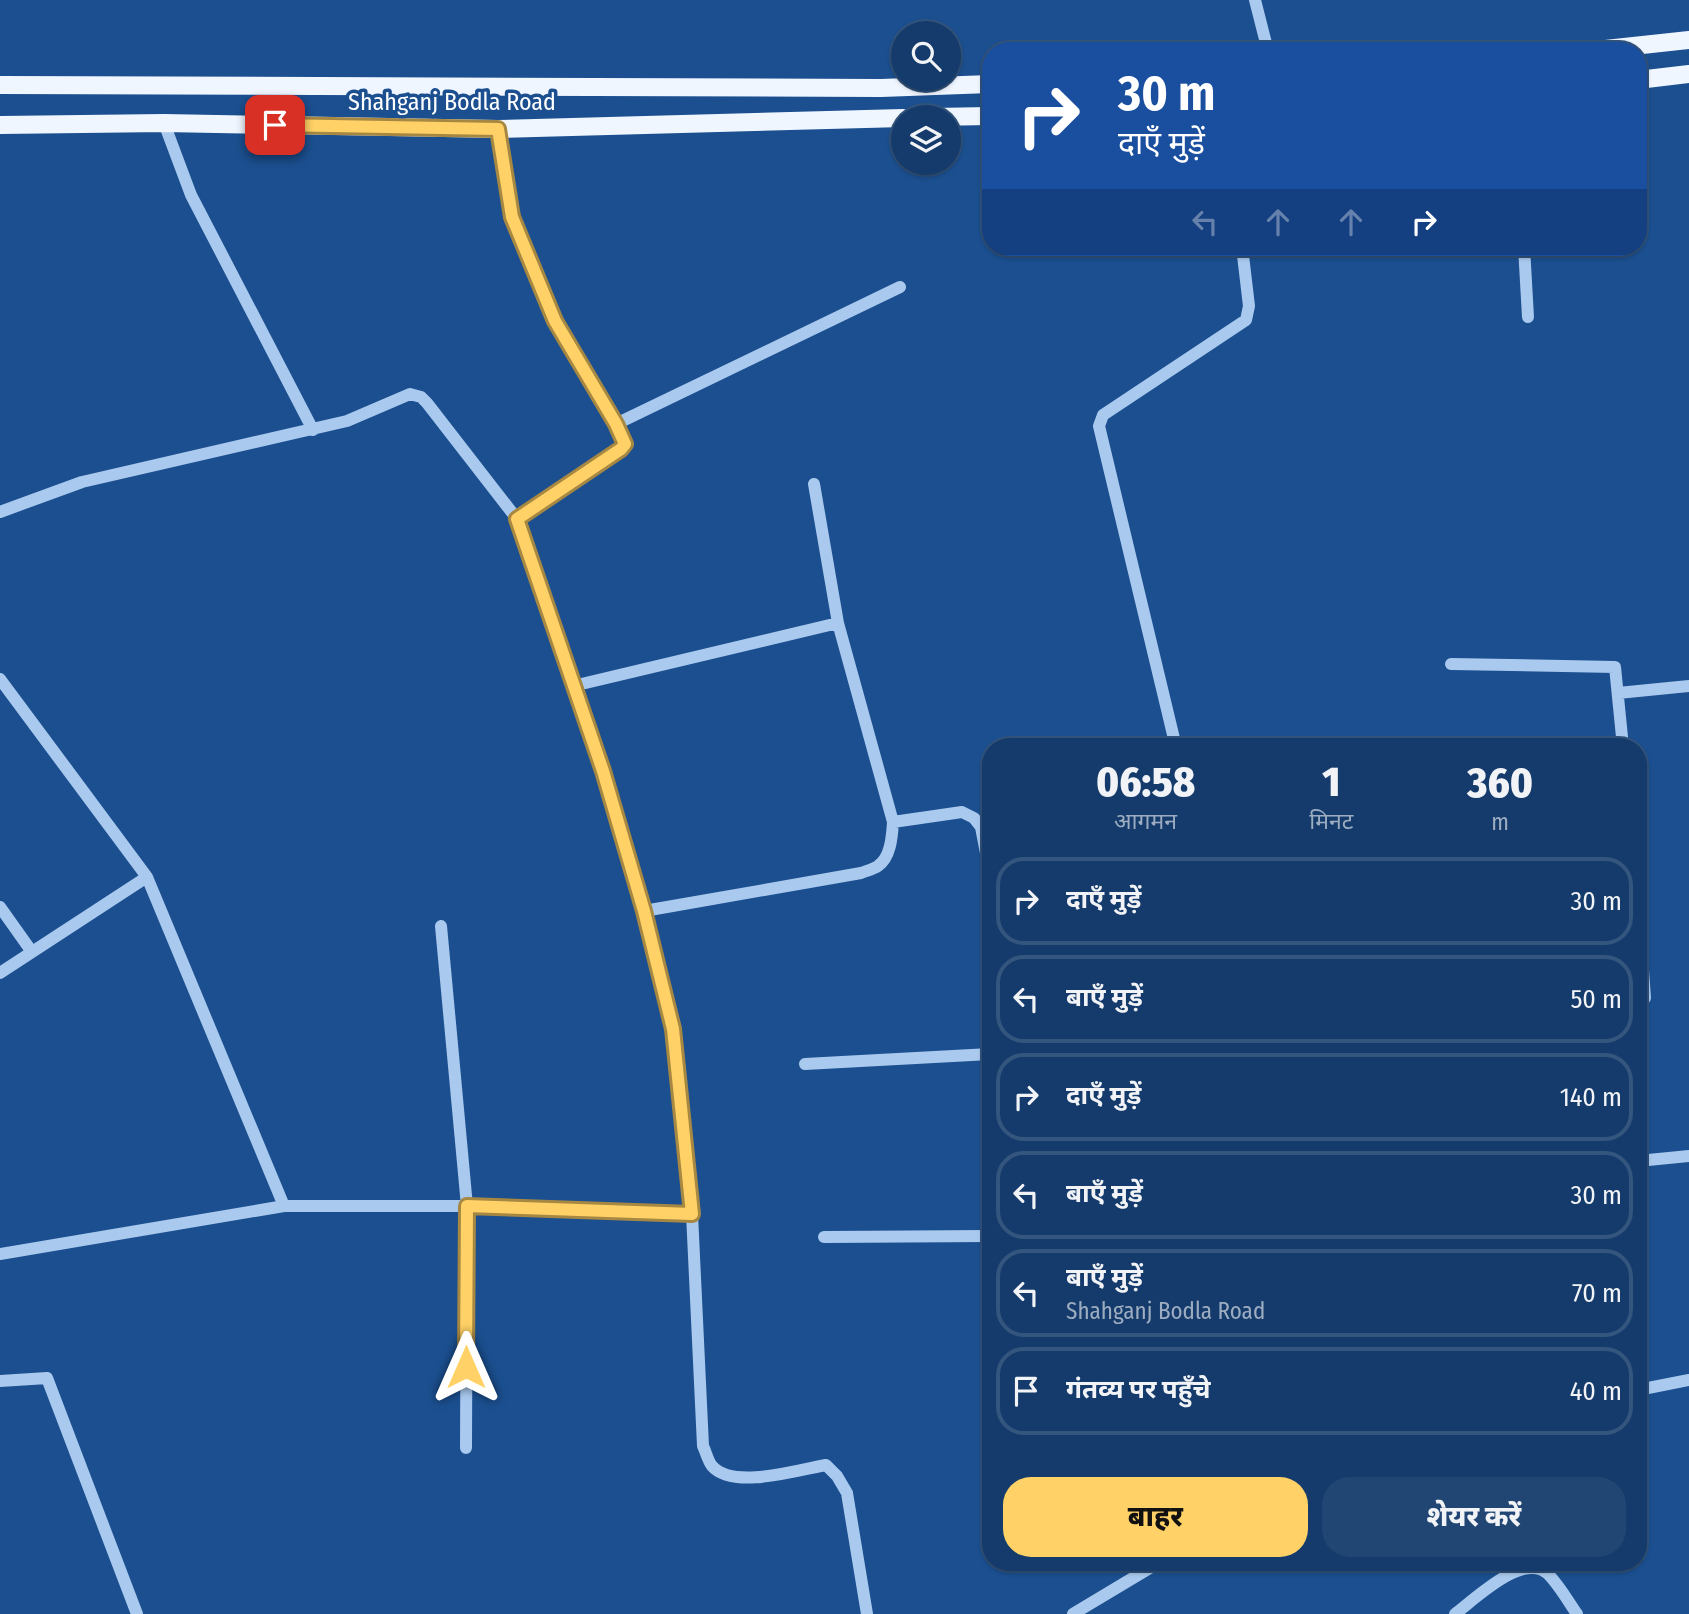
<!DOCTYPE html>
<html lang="hi">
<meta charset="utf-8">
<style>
body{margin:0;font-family:"Fira Sans Condensed","Noto Sans Devanagari",sans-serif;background:#214673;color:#f1f3f6;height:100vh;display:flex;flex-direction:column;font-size:26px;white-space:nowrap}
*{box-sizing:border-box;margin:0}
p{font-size:23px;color:#9dadc1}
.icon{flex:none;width:38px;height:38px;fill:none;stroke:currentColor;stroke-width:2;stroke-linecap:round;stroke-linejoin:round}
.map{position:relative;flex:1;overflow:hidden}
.panel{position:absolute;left:982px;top:738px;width:665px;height:833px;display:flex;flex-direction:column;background:#143b6b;border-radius:28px;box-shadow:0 2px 5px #0004,0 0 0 2px #33557e}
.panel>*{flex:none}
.guide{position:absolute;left:982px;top:42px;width:665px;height:214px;border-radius:28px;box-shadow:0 2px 5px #0004,0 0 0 2px #33557e;background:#1a4fa0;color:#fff;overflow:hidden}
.controls{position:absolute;left:891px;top:21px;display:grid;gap:14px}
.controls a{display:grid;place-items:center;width:70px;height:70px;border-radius:50%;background:#143b6b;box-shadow:0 2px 5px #0004,0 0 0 2px #33557e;font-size:35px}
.pin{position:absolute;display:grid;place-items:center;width:60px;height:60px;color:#fff;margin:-30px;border-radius:14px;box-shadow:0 4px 10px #0006}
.me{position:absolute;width:77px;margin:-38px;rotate:0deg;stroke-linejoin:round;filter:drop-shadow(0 0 5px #0008)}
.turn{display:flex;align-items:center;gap:24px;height:147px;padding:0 21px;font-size:32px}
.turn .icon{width:91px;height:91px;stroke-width:2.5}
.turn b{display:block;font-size:49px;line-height:60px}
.lanes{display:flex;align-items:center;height:66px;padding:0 21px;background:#0003;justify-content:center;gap:35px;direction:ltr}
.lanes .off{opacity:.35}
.eta{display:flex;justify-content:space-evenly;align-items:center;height:119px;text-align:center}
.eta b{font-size:42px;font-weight:800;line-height:49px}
.button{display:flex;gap:14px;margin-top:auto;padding:14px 21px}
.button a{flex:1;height:80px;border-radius:28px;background:#ffd166;color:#111;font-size:28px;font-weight:800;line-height:80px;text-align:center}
.button a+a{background:#214673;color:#f1f3f6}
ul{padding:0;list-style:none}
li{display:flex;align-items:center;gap:21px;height:88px;margin:0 14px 10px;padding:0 7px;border:4px solid #33557e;border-radius:28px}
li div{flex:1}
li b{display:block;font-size:26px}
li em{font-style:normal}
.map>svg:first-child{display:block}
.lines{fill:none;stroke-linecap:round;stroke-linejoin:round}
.minor{stroke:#a9c9ee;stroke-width:12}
.major{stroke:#f0f6ff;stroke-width:18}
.route-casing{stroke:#a68842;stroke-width:18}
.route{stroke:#ffd166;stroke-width:12}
.labels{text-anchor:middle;stroke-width:7;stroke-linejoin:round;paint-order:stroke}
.street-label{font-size:24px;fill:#fff;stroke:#1b4f8f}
</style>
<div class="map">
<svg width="1689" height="1614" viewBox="0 0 1689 1614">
<rect width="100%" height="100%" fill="#1b4f8f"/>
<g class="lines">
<path class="minor" d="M1255 0 1268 51
M164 123 191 195 313 430
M1524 247 1528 317
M616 424 900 287
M814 484 838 623
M0 512 82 482 347 421 410 394 421 397 427 403 517 519 621 449 625 444 623 437 555 321 512 217 498 129
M517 519 603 771 644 911 673 1029 692 1214 703 1446C706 1452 708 1461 712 1466 733 1490 798 1470 826 1465L837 1476 847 1493 867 1614
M1451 664 1615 667 1623 747
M0 679 147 877 284 1206
M573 686 838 623 893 822C892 836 891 857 878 866 874 869 866 871 861 873L644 911
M1618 693 1689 686
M1176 747 1099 426 1103 415 1246 320 1249 306 1242 247
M893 822 962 812 974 818 981 827 990 874
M1638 900 1645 998
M0 907 32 952
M441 926 467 1206 466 1448
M0 973 147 877
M805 1064 990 1054
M1638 1161 1689 1156
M824 1237 990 1236
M0 1254 284 1206H467L692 1214
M0 1381 47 1378 137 1614
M1638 1390 1689 1380
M1073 1614 1158 1563
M1455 1614C1475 1599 1524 1551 1548 1574 1559 1585 1568 1601 1577 1614"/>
<path class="major" d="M1587 51 1689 40
M1638 80 1689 74
M0 85 881 88 990 84
M933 117 990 116
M0 125 164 123 498 129 903 118"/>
</g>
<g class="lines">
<g class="route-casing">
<path id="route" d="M275 125 498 129 512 217 555 321 616 424 625 444 621 449 517 519 603 771 644 911 673 1029 692 1214 467 1206 466 1367"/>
</g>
<use href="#route" class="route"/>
</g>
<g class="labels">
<g class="street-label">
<text x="452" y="110">Shahganj Bodla Road</text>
</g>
</g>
</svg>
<div class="controls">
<a><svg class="icon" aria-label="search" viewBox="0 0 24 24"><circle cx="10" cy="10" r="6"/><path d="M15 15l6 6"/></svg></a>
<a><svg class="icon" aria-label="layers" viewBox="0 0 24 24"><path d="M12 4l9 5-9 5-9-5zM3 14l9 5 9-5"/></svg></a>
</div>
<div class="pin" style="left:275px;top:125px;background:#d93025"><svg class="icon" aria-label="arrive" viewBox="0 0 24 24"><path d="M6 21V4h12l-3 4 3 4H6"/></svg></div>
<svg class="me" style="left:466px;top:1367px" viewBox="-20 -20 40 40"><path d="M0-17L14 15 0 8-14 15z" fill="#ffd166" stroke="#fff" stroke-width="4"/></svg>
<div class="guide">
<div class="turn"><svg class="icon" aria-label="right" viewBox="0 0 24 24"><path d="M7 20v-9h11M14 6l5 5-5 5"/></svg><div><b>30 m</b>दाएँ मुड़ें</div></div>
<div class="lanes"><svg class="icon off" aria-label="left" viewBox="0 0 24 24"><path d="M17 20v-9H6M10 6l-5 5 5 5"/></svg><svg class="icon off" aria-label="ahead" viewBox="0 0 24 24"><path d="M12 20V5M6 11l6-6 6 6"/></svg><svg class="icon off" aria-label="ahead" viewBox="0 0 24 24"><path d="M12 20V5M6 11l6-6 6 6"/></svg><svg class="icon" aria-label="right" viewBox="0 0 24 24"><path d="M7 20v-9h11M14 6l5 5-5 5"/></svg></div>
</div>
<section class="panel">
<div class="eta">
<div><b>06:58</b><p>आगमन</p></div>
<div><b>1</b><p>मिनट</p></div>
<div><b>360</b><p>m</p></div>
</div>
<ul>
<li><svg class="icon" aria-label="right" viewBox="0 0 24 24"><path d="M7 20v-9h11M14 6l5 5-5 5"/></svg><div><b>दाएँ मुड़ें</b></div><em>30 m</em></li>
<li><svg class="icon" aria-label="left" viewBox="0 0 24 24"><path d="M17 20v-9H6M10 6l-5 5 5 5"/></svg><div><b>बाएँ मुड़ें</b></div><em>50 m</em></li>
<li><svg class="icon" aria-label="right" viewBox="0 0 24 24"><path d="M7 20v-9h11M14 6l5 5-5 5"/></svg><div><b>दाएँ मुड़ें</b></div><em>140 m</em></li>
<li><svg class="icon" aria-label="left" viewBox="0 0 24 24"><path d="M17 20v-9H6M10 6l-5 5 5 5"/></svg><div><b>बाएँ मुड़ें</b></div><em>30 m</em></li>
<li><svg class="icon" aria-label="left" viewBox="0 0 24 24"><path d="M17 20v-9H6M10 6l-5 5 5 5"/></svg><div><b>बाएँ मुड़ें</b><p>Shahganj Bodla Road</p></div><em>70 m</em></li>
<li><svg class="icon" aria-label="arrive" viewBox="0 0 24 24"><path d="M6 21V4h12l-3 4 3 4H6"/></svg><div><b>गंतव्य पर पहुँचे</b></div><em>40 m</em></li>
</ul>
<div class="button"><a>बाहर</a><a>शेयर करें</a></div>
</section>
</div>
